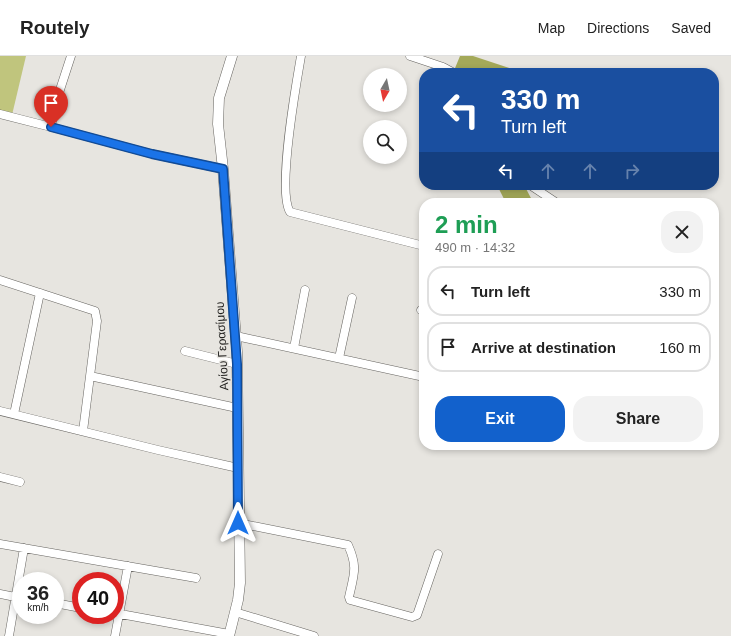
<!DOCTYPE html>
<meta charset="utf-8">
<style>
body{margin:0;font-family:Helvetica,sans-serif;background:#f2f2f2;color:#222;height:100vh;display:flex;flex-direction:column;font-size:15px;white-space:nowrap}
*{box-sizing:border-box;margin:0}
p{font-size:13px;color:#767676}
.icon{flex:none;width:22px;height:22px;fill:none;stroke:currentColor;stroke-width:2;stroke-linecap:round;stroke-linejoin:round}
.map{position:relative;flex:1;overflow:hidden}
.panel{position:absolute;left:419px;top:142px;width:300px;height:252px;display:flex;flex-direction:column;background:#fff;border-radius:16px;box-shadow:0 2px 6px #0003}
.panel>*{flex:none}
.guide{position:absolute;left:419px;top:12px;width:300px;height:122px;border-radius:16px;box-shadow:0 2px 6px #0003;background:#1a4fa0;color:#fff;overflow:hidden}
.needle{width:26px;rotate:189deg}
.fabs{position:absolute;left:363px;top:12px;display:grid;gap:8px}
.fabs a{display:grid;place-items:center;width:44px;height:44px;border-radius:50%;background:#fff;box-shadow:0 2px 6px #0003;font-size:20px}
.speed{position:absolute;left:12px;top:516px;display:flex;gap:8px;font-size:20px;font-weight:700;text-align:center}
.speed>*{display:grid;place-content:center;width:52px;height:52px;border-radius:50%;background:#fff;box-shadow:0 2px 6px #0003;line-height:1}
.speed small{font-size:10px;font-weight:400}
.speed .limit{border:6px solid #d22;background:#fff;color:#111}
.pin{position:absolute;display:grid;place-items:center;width:34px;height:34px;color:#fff;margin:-41px -17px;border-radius:50% 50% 50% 0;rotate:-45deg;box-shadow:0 0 4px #0007}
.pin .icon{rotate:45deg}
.me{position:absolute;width:44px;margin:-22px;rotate:0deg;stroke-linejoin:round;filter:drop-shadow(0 0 3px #0008)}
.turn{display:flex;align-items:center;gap:14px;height:84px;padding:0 16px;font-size:18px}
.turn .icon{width:52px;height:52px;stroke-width:2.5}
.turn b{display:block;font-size:28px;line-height:34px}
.lanes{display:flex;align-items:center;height:38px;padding:0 16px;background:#0003;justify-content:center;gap:20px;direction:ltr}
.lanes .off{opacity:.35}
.round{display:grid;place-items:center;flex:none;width:42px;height:42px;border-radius:16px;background:#f2f2f2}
.summary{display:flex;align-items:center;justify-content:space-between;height:68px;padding:0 16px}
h1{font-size:24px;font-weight:800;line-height:30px;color:#1e9e55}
.primary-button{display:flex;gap:8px;margin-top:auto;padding:8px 16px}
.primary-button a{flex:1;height:46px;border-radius:16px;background:#1261cc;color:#fff;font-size:16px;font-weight:800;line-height:46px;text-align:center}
.primary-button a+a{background:#f2f2f2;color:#222}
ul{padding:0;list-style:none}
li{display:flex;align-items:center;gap:12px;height:50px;margin:0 8px 6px;padding:0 8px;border:2px solid #e0e0e0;border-radius:16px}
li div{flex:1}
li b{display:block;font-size:15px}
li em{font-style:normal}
header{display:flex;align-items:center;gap:24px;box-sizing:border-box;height:56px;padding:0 20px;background:#fff;border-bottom:1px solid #e0e0e0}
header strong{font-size:19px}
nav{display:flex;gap:22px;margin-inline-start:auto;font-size:14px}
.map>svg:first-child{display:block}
.green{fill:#c0c57d}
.forest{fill:#a4a959}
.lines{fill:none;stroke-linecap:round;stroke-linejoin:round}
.minor-casing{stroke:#676561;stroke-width:9}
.tertiary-casing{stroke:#676561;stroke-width:11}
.minor{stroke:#fff;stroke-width:8}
.tertiary{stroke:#fff;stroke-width:10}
.route-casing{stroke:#114b97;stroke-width:10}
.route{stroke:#1a73e8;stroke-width:7}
.labels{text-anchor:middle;stroke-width:3;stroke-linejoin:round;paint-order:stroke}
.street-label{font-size:12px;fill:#232220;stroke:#e7e5e0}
</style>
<header>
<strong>Routely</strong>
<nav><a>Map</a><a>Directions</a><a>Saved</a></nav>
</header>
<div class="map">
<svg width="731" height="580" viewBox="0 0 731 580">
<rect width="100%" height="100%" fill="#e7e5e0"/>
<path class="green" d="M0 0H26L12 59 0 56Z"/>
<path class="forest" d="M460 0H473L512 13V17H453Z
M497 129H524L532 144 530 147H506Z"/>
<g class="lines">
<g class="minor-casing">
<path id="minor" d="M71 0 55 49 51 71 152 98 223 113
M301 0C296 29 277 135 290 156L424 190
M410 0 443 11 454 17
M0 58 51 71
M530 129 557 147
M0 224 95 255 97 265 90 320
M421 254 424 255
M236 280 424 321
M294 292 305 234
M185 295 237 308
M339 302 352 242
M0 355 158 394 238 412
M14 358 40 237
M83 375 90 320 237 352
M0 421 20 426
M238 467 348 489C358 511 354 518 349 541L350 544 412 561 417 559 438 498
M0 488 196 522
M0 538 20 542
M55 547 81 552
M235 556 314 580
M115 557 229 578
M9 580 24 492
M115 580 128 510"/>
</g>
<g class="tertiary-casing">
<path id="tertiary" d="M229 580 238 544 240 527 237 296 223 113 218 68 219 42 232 0"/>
</g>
<use href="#minor" class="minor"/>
<use href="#tertiary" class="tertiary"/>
</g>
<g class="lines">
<g class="route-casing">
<path id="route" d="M51 71 152 98 223 113 237 308 238 467"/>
</g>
<use href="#route" class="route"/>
</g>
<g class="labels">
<g class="street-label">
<text transform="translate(222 290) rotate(-93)" y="4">Αγίου Γερασίμου</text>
</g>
</g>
</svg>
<div class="fabs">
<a><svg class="needle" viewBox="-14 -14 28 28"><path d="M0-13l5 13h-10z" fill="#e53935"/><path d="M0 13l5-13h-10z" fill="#767676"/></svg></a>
<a><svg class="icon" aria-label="search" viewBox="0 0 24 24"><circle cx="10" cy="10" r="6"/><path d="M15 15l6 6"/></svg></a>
</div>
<div class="speed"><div>36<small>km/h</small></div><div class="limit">40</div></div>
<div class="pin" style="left:51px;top:71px;background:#d93025"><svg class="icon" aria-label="arrive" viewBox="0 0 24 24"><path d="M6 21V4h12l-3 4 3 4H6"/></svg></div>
<svg class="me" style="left:238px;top:467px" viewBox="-20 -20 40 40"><path d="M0-17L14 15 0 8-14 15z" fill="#1a73e8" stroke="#fff" stroke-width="4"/></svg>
<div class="guide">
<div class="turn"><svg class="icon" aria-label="left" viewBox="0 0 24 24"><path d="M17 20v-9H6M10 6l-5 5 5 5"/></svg><div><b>330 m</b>Turn left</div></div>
<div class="lanes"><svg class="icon" aria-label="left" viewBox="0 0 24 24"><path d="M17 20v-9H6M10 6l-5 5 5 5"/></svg><svg class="icon off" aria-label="ahead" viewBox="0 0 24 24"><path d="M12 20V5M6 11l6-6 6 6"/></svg><svg class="icon off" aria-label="ahead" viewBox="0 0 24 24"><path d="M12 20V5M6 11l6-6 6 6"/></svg><svg class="icon off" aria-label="right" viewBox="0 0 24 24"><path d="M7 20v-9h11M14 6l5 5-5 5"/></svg></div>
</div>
<section class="panel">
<div class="summary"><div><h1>2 min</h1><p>490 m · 14:32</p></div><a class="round"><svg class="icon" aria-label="close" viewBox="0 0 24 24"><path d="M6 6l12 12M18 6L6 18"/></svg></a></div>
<ul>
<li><svg class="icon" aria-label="left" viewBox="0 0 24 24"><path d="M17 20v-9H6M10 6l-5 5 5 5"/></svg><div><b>Turn left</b></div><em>330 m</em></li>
<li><svg class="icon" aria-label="arrive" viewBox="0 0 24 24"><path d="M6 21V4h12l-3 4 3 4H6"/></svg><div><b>Arrive at destination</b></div><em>160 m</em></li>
</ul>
<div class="primary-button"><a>Exit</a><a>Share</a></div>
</section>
</div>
